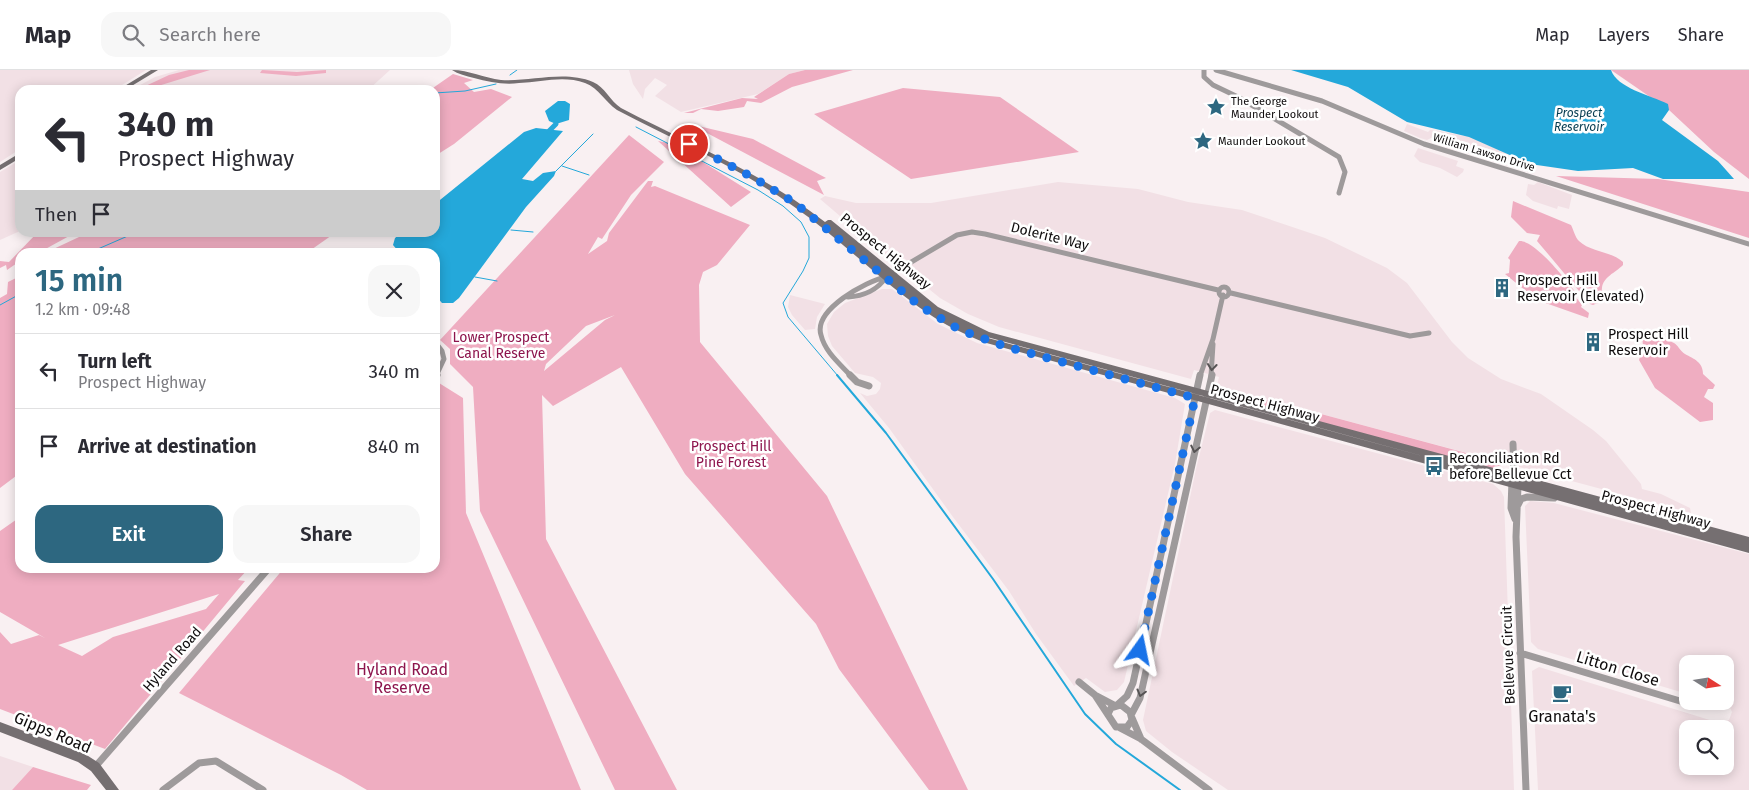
<!DOCTYPE html>
<meta charset="utf-8">
<style>
body{margin:0;font-family:"Fira Sans",sans-serif;background:#f7f7f7;color:#2b2b33;height:100vh;display:flex;flex-direction:column;font-size:19px;white-space:nowrap}
*{box-sizing:border-box;margin:0}
p{font-size:16px;color:#7c7c81}
.icon{flex:none;width:28px;height:28px;fill:none;stroke:currentColor;stroke-width:2;stroke-linecap:round;stroke-linejoin:round}
.map{position:relative;flex:1;overflow:hidden}
.panel{position:absolute;left:15px;top:178px;width:425px;height:325px;display:flex;flex-direction:column;background:#fff;border-radius:15px;box-shadow:0 2px 12px #0003}
.panel>*{flex:none}
.guide{position:absolute;left:15px;top:15px;width:425px;height:152px;border-radius:15px;box-shadow:0 2px 12px #0003;background:#fff;color:#2b2b33;overflow:hidden}
.needle{width:32px;rotate:102deg}
.fabs{position:absolute;left:1679px;top:585px;display:grid;gap:10px}
.fabs a{display:grid;place-items:center;width:55px;height:55px;border-radius:10px;background:#fff;box-shadow:0 2px 12px #0003;font-size:25px}
.pin{position:absolute;display:grid;place-items:center;width:42px;height:42px;color:#fff;margin:-21px;border:2px solid #fff;border-radius:50%;box-shadow:0 1px 5px #0007}
.me{position:absolute;width:55px;margin:-28px;rotate:12deg;stroke-linejoin:round;filter:drop-shadow(0 0 4px #0008)}
.turn{display:flex;align-items:center;gap:18px;height:105px;padding:0 20px;font-size:22px}
.turn .icon{width:65px;height:65px;stroke-width:2.5}
.turn b{display:block;font-size:35px;line-height:42px}
.then{display:flex;align-items:center;height:48px;padding:0 20px;background:#0003;gap:10px;font-size:19px}
.round{display:grid;place-items:center;flex:none;width:52px;height:52px;border-radius:15px;background:#f7f7f7}
.head{display:flex;align-items:center;justify-content:space-between;height:85px;padding:0 20px}
h1{font-size:30px;font-weight:600;line-height:38px;color:#2d6780}
.button{display:flex;gap:10px;margin-top:auto;padding:10px 20px}
.button a{flex:1;height:58px;border-radius:15px;background:#2d6780;color:#fff;font-size:20px;font-weight:600;line-height:58px;text-align:center}
.button a+a{background:#f7f7f7;color:#2b2b33}
ul{padding:0;list-style:none}
li{display:flex;align-items:center;gap:15px;height:75px;padding:0 20px;border-top:1px solid #e1e1e2}
li div{flex:1}
li b{display:block;font-size:19px}
li em{font-style:normal}
header{display:flex;align-items:center;gap:30px;box-sizing:border-box;height:70px;padding:0 25px;background:#fff;border-bottom:1px solid #e1e1e2}
header strong{font-size:24px}
nav{display:flex;gap:28px;margin-inline-start:auto;font-size:18px}
.search{width:350px;height:45px;background:#f7f7f7;display:flex;align-items:center;gap:12px;box-sizing:border-box;padding:0 18px;border-radius:15px;color:#7c7c81;font-size:19px}
.map>svg:first-child{display:block}
.built{fill:#f2e0e5;fill-rule:evenodd}
.green{fill:#efadc1;fill-rule:evenodd}
.water{fill:#24a8da}
.lines{fill:none;stroke-linecap:round;stroke-linejoin:round}
.stream-far1{stroke:#24a8da;stroke-width:1}
.stream{stroke:#24a8da;stroke-width:2}
.canal{stroke:#24a8da;stroke-width:5}
.street-far1{stroke:#9e9a9b;stroke-width:5}
.street{stroke:#9e9a9b;stroke-width:7}
.secondary{fill:#756f71;fill-rule:evenodd}
.oneway{stroke:#565354}
.route{stroke:#1a73e8;stroke-width:9;stroke-dasharray:0 16.2}
.labels{text-anchor:middle;stroke-width:5;stroke-linejoin:round;paint-order:stroke}
.far-poi-label{font-size:11px;fill:#0f0c0d;stroke:#fff;text-anchor:start}
.far-street-label{font-size:11px;fill:#0f0c0d;stroke:#fff}
.far-water-label{font-size:12px;font-style:italic;fill:#043b50;stroke:#fff}
.street-label{font-size:14px;fill:#0f0c0d;stroke:#fff}
.poi-label{font-size:14px;fill:#0f0c0d;stroke:#fff;text-anchor:start}
.park-label{font-size:14px;fill:#8d154d;stroke:#fff}
.near-street-label{font-size:16px;fill:#0f0c0d;stroke:#fff}
.near-park-label{font-size:16px;fill:#8d154d;stroke:#fff}
.near-poi-label{font-size:16px;fill:#0f0c0d;stroke:#fff}
</style>
<header>
<strong>Map</strong>
<div class="search"><svg class="icon" aria-label="search" viewBox="0 0 24 24"><circle cx="10" cy="10" r="6"/><path d="M15 15l6 6"/></svg>Search here</div>
<nav><a>Map</a><a>Layers</a><a>Share</a></nav>
</header>
<div class="map">
<svg width="1749" height="720" viewBox="0 0 1749 720">
<rect width="100%" height="100%" fill="#f9f0f2"/>
<path class="built" d="M0 0H146L114 20H20V79L0 92Z
M179 0H390L368 20H131L155 7Z
M629 0H805L789 4 758 24 681 42 655 26 667 15 655 8 645 19 643 29 633 14Z
M1407 54 1428 62 1430 60 1440 61 1464 66 1463 63 1492 77 1500 78 1516 93 1499 88 1497 92 1462 80 1461 82 1444 77 1446 71 1433 67 1427 70 1420 68 1404 61Z
M1418 78 1458 91 1456 96 1464 99 1463 102 1457 107 1440 98 1420 92 1414 86Z
M20 90V161L0 170V102Z
M1058 112 1138 119 1188 132 1242 140 1325 168 1387 198 1407 213 1452 272 1468 288 1501 309 1541 324 1593 360 1606 371 1641 414 1642 419 1661 424 1690 438 1691 443 1217 316 1219 307 1194 300 1191 309 999 257 968 244 940 228 908 202 915 198 904 188 894 192 820 129 825 126 856 133H931Z
M1538 112 1572 125 1569 139 1558 136 1557 139 1533 131 1526 125 1528 114 1534 115Z
M882 219H892L938 254 977 273 1175 328 1185 334 1175 394 1124 612 1117 620 1105 622 1086 608 1074 616 1036 564 1009 521 953 447 889 358 860 323 867 326 876 324 880 319 881 313 873 307 855 303 832 276 828 266 827 254 834 242 845 233Z
M790 225 825 234 817 247 815 259 805 260 792 245 788 237Z
M1215 340 1493 414 1501 421 1504 427 1514 720H1228L1172 682 1146 661 1143 650 1196 399 1210 343Z
M1530 431 1554 433 1749 484V720H1538L1532 601 1539 597 1716 652 1729 650 1732 642 1725 627V594H1688L1687 621 1684 623 1538 579 1531 572 1525 436ZM1688 659H1725V696H1688Z
M0 686 33 697 12 720H0Z"/>
<path class="green" d="M189 0H210L145 20H137L169 5Z
M262 0 297 2 326 0V3L296 6 260 3Z
M805 0H853L792 17 761 33 747 31 744 37 718 41 701 39 693 43H684L742 28 758 29 754 27 789 4Z
M1611 0H1749V109L1714 82 1669 40Z
M453 4 473 10 464 13 474 22 491 19 512 27 454 74 435 86V20H430Z
M903 18 1000 27 1079 82 911 109 814 44Z
M690 54 753 69 826 108 817 111 824 125Z
M629 65 664 92 631 125 602 169 598 167 588 184 607 171 609 163 648 111H653L651 117 655 116 750 155 717 195 703 202 699 215 700 272 827 426 968 720H929L839 599 816 554 685 404 621 297 553 336 542 325 546 469 677 720H615L480 441 473 317 450 294V279L440 270ZM615 245 605 250 544 301 546 294 586 256Z
M658 71 674 74 751 122 731 137Z
M1556 106 1658 109 1749 122V168Z
M1513 131 1571 155C1574 161 1575 167 1579 171 1590 182 1611 181 1623 192V195C1615 203 1603 207 1602 218 1601 223 1604 225 1605 230L1593 235 1590 234C1573 214 1555 192 1537 171L1540 165 1527 163 1511 147Z
M58 162H335V163L308 182H47L79 167 71 165 40 182H20V191L7 200 6 195 0 198V191L9 192 37 163H56L51 167Z
M1519 171C1534 169 1567 211 1577 224L1575 226 1582 235 1581 237 1589 243 1588 248 1537 230 1505 204 1509 203 1510 190 1508 188Z
M20 206V403L0 418V228L7 224 8 212Z
M1642 265C1652 265 1664 268 1674 273 1678 275 1680 281 1685 284 1694 289 1703 292 1703 304L1715 315 1713 319H1708L1704 327 1713 333V350L1700 352 1655 318 1639 290 1643 276Z
M439 313 463 328 466 443 581 720H367L341 705 179 623 284 498H435V318Z
M1224 318 1496 391 1504 394 1491 399 1222 326Z
M20 447V498H249L238 510 245 511 105 679 0 639V562L11 574 39 565 45 568 0 542V461ZM219 524 206 539 113 567 82 586 58 575Z
M33 697 91 715 87 720H12Z"/>
<path class="water" d="M1291 0H1611C1617 18 1650 25 1668 34L1669 40 1662 50 1718 91 1734 109H1663L1633 98 1578 101 1530 94 1469 67 1407 52 1348 17Z
M558 31H565L570 34 569 50 556 54 549 51 545 41Z
M536 58 563 61 522 109 533 111 543 103 556 101 554 106 526 137 459 228 453 233H442L435 225V182H399L393 175 395 168 401 163 435 162V134L524 62Z"/>
<g class="lines">
<path class="stream-far1" d="M510 5 517 0
M435 23 465 21 496 14
M636 57 758 120 783 136 801 152 809 167V188L803 201 783 233 788 247 838 306
M562 96 589 105
M556 101 593 64
M511 160 533 162
M91 182 137 162
M475 207 497 211
M0 235 20 224"/>
<path class="stream" d="M837 305 886 363 993 509 1085 644 1116 674 1180 720"/>
<path class="canal" d="M549 61 556 54"/>
<path class="street-far1" d="M1204 0V7L1213 15 1238 27 1339 87 1345 102 1339 123
M1216 0 1322 31 1424 74 1749 174
M1219 222a5 5 0 1 1 10 0a5 5 0 1 1-10 0Z
M1231 223 1410 266 1429 263
M848 227C863 226 878 220 886 207
M435 272 442 281 444 289 436 306
M851 306C840 294 825 282 821 265 813 240 866 211 886 207L957 165 972 162 985 164 1218 220
M1200 306 1213 269 1223 225
M1211 306 1213 274"/>
<path class="street" d="M850 305 857 312 869 316
M435 307 437 305
M1513 374 1514 408 1518 416 1516 467 1526 720
M1512 411 1511 438 1515 449
M1518 435 1521 429 1527 427 1554 428
M1520 583 1690 634H1709
M1079 612 1095 625 1114 635
M1095 625 1116 657H1127L1132 650 1130 642 1121 635 1111 638 1108 644
M1117 635 1127 626 1133 613 1200 305
M1131 645 1140 628 1212 305
M1132 648 1141 669
M1120 658 1141 669 1209 720
M95 697 269 498
M163 720 199 693 216 691 263 720"/>
<path class="secondary" d="M151 0H158L125 20H118Z
M452 0C469 0 484 8 501 10 531 12 564 0 593 12 605 17 610 31 621 38 690 74 763 103 825 152L828 150H831L938 237 989 262 1749 467V483L983 272C965 264 946 256 929 244 881 212 841 169 793 136 738 97 676 71 617 40 605 32 599 18 585 13 564 5 541 12 519 13 504 15 489 12 474 8 466 6 458 4 452 0ZM986 267H987L1441 391 988 268Z
M20 83V88L0 100V95Z
M0 652 85 684 99 693 119 720H106L91 701 78 692 0 662Z"/>
</g>
<defs><path id="oneway-chevron" d="M-2-3.5L2.5 0L-2 3.5" fill="none" stroke-width="1.6" stroke-linecap="round" stroke-linejoin="round" transform="scale(1.25)"/></defs>
<g class="oneway">
<use href="#oneway-chevron" transform="translate(1212 297) rotate(96)"/>
<use href="#oneway-chevron" transform="translate(1195 379) rotate(102)"/>
<use href="#oneway-chevron" transform="translate(1141 623) rotate(105)"/>
</g>
<g class="lines">
<path class="route" d="M689 74 754 108 795 133 920 236 960 260 1007 277 1195 328 1140 580"/>
</g>
<defs>
<g id="sight-bare" transform="scale(1.5)"><path d="M0-6L1.8-2.2L6-1.7L2.9 1.2L3.7 5.4L0 3.3L-3.7 5.4L-2.9 1.2L-6-1.7L-1.8-2.2Z" fill="#2d6780" stroke="#fff" stroke-width="2.5" paint-order="stroke"/></g>
<g id="building-bare" transform="scale(1.5)"><path d="M-4-6H4V6H1V3H-1V6H-4ZM-2.5-4.3h1.7v1.8h-1.7ZM.8-4.3h1.7v1.8H.8ZM-2.5-1h1.7V.8h-1.7ZM.8-1h1.7V.8H.8Z" fill="#2d6780" stroke="#fff" stroke-width="2.5" paint-order="stroke"/></g>
<g id="bus-bare" transform="scale(1.5)"><path d="M-5-6H5V4H4V6H2V4H-2V6H-4V4H-5ZM-3.5-4V0h7V-4ZM-3.5 1.2v1.5H-2V1.2ZM2 1.2v1.5H3.5V1.2Z" fill="#2d6780" stroke="#fff" stroke-width="2.5" paint-order="stroke"/></g>
<g id="cafe-bare" transform="scale(1.5)"><path d="M-5.5-4.5H6V0H3Q3 3.5 0 3.5H-2.5Q-5.5 3.5-5.5 0ZM3-3.2v2h1.7v-2ZM-6 4.5H4V6H-6Z" fill="#2d6780" stroke="#fff" stroke-width="2.5" paint-order="stroke"/></g>
</defs>
<g fill-rule="evenodd">
<use href="#sight-bare" x="1216" y="37"/>
<use href="#sight-bare" x="1203" y="71"/>
<use href="#building-bare" x="1502" y="218"/>
<use href="#building-bare" x="1593" y="272"/>
<use href="#bus-bare" x="1434" y="396"/>
<use href="#cafe-bare" x="1562" y="623"/>
</g>
<g class="labels">
<g class="far-poi-label">
<text x="1231" y="35">The George<tspan x="1231" dy="13">Maunder Lookout</tspan></text>
<text x="1218" y="75">Maunder Lookout</text>
</g>
<g class="far-street-label">
<text transform="translate(1484 82) rotate(17)" y="4">William Lawson Drive</text>
</g>
<g class="far-water-label">
<text x="1579" y="47">Prospect<tspan x="1579" dy="14">Reservoir</tspan></text>
</g>
<g class="street-label">
<text transform="translate(1050 166) rotate(14)" y="5">Dolerite Way</text>
<text transform="translate(886 181) rotate(39)" y="5">Prospect Highway</text>
<text transform="translate(1265 333) rotate(15)" y="5">Prospect Highway</text>
<text transform="translate(1656 439) rotate(15)" y="5">Prospect Highway</text>
<text transform="translate(1508 585) rotate(-92)" y="5">Bellevue Circuit</text>
<text transform="translate(172 589) rotate(-49)" y="5">Hyland Road</text>
</g>
<g class="poi-label">
<text x="1517" y="215">Prospect Hill<tspan x="1517" dy="16">Reservoir (Elevated)</tspan></text>
<text x="1608" y="269">Prospect Hill<tspan x="1608" dy="16">Reservoir</tspan></text>
<text x="1449" y="393">Reconciliation Rd<tspan x="1449" dy="16">before Bellevue Cct</tspan></text>
</g>
<g class="park-label">
<text x="501" y="272">Lower Prospect<tspan x="501" dy="16">Canal Reserve</tspan></text>
<text x="731" y="381">Prospect Hill<tspan x="731" dy="16">Pine Forest</tspan></text>
</g>
<g class="near-street-label">
<text transform="translate(1618 598) rotate(17)" y="6">Litton Close</text>
<text transform="translate(53 662) rotate(23)" y="6">Gipps Road</text>
</g>
<g class="near-park-label">
<text x="402" y="605">Hyland Road<tspan x="402" dy="18">Reserve</tspan></text>
</g>
<g class="near-poi-label">
<text x="1562" y="652">Granata's</text>
</g>
</g>
</svg>
<div class="fabs">
<a><svg class="needle" viewBox="-14 -14 28 28"><path d="M0-13l5 13h-10z" fill="#e53935"/><path d="M0 13l5-13h-10z" fill="#7c7c81"/></svg></a>
<a><svg class="icon" aria-label="search" viewBox="0 0 24 24"><circle cx="10" cy="10" r="6"/><path d="M15 15l6 6"/></svg></a>
</div>
<div class="pin" style="left:689px;top:74px;background:#d93025"><svg class="icon" aria-label="arrive" viewBox="0 0 24 24"><path d="M6 21V4h12l-3 4 3 4H6"/></svg></div>
<svg class="me" style="left:1140px;top:580px" viewBox="-20 -20 40 40"><path d="M0-17L14 15 0 8-14 15z" fill="#1a73e8" stroke="#fff" stroke-width="4"/></svg>
<div class="guide">
<div class="turn"><svg class="icon" aria-label="left" viewBox="0 0 24 24"><path d="M17 20v-9H6M10 6l-5 5 5 5"/></svg><div><b>340 m</b>Prospect Highway</div></div>
<div class="then">Then<svg class="icon" aria-label="arrive" viewBox="0 0 24 24"><path d="M6 21V4h12l-3 4 3 4H6"/></svg></div>
</div>
<section class="panel">
<div class="head"><div><h1>15 min</h1><p>1.2 km · 09:48</p></div><a class="round"><svg class="icon" aria-label="close" viewBox="0 0 24 24"><path d="M6 6l12 12M18 6L6 18"/></svg></a></div>
<ul>
<li><svg class="icon" aria-label="left" viewBox="0 0 24 24"><path d="M17 20v-9H6M10 6l-5 5 5 5"/></svg><div><b>Turn left</b><p>Prospect Highway</p></div><em>340 m</em></li>
<li><svg class="icon" aria-label="arrive" viewBox="0 0 24 24"><path d="M6 21V4h12l-3 4 3 4H6"/></svg><div><b>Arrive at destination</b></div><em>840 m</em></li>
</ul>
<div class="button"><a>Exit</a><a>Share</a></div>
</section>
</div>
